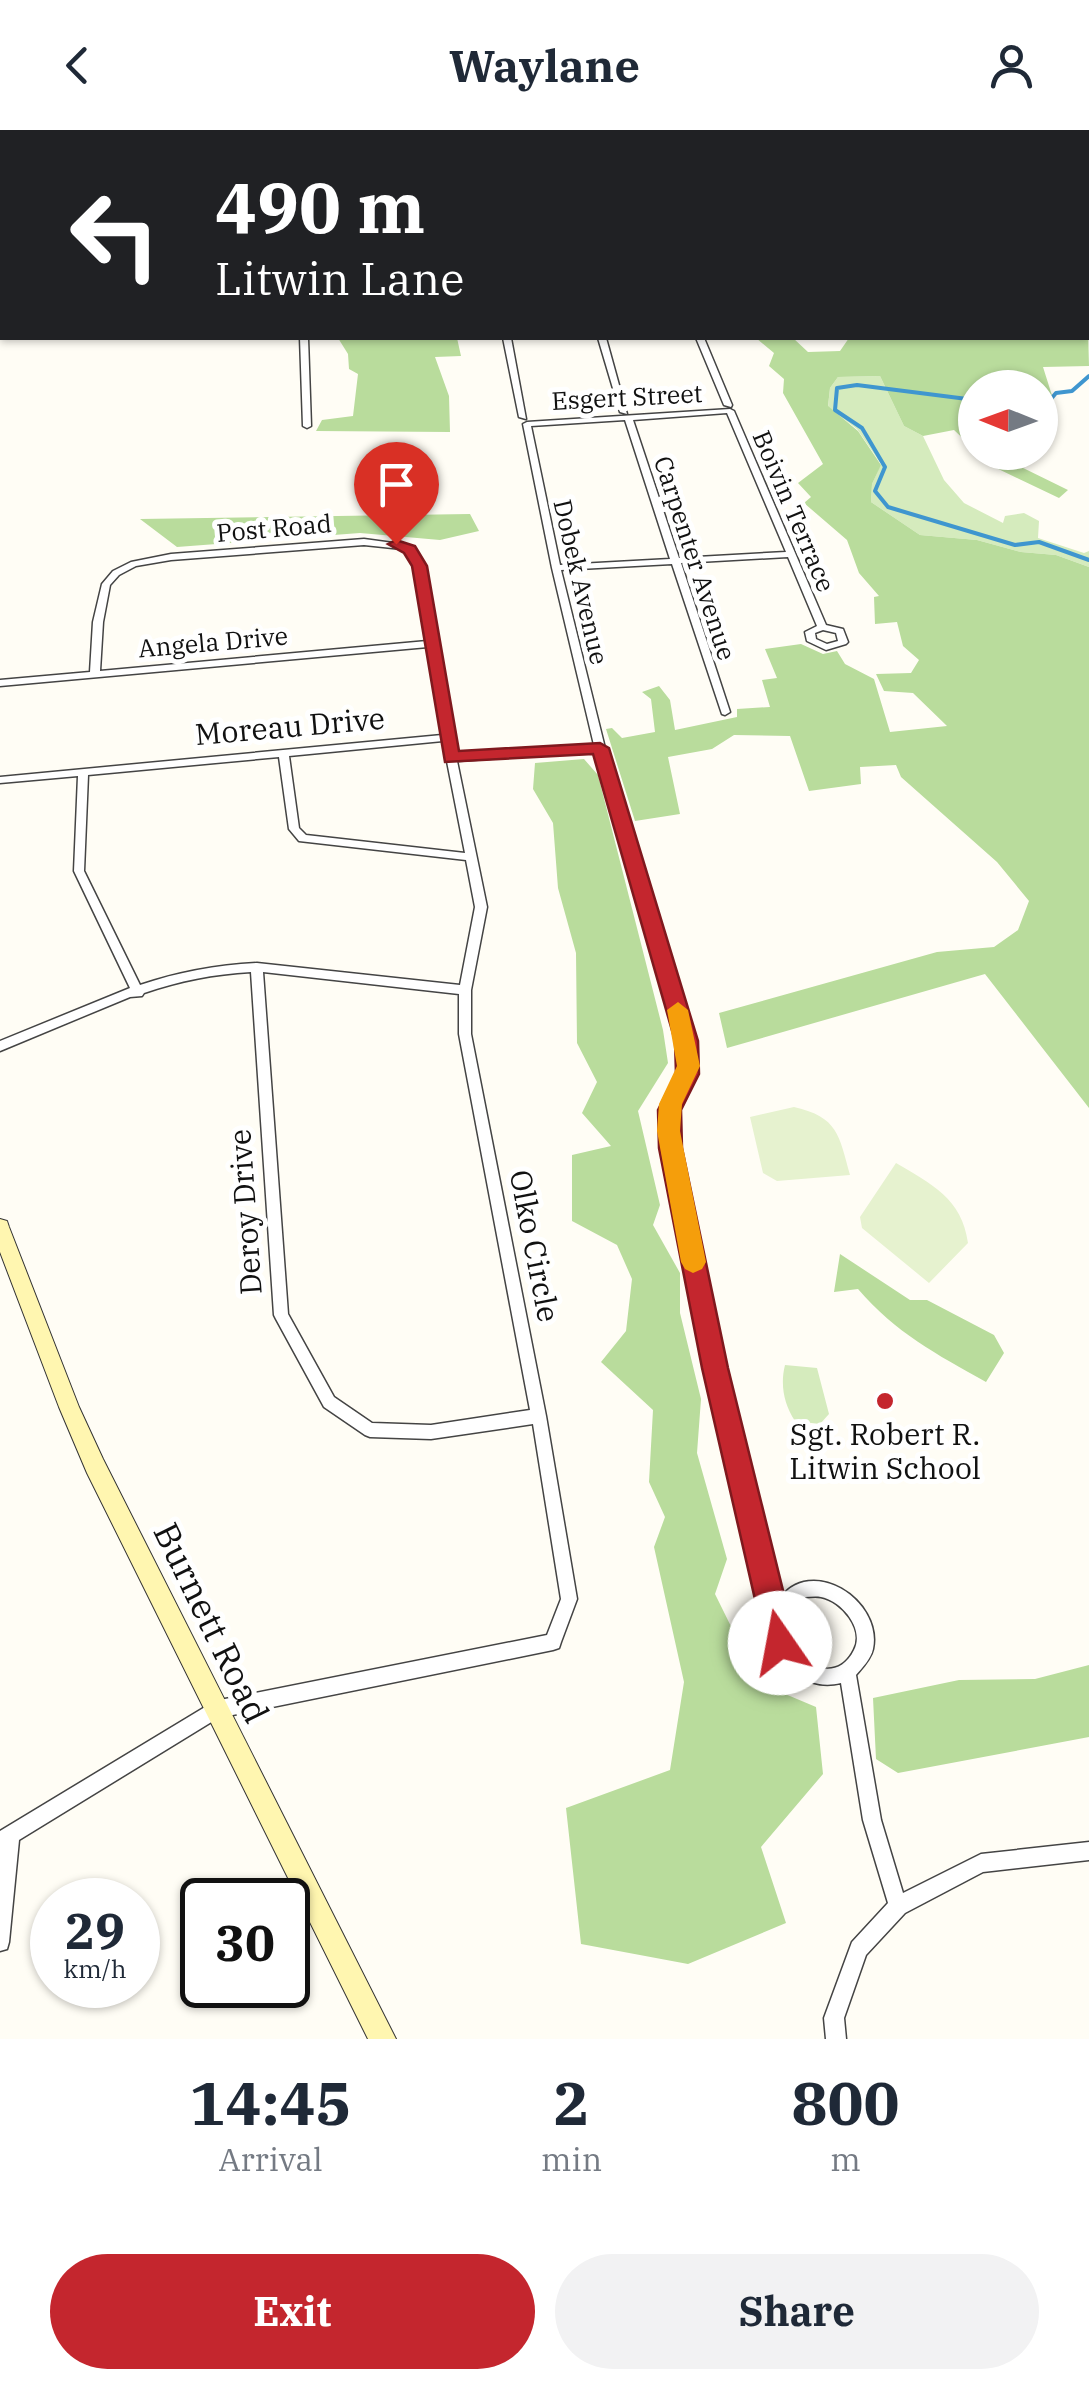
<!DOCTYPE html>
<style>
body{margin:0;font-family:"IBM Plex Serif",serif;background:#f2f2f3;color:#1f2937;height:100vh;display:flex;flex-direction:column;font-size:38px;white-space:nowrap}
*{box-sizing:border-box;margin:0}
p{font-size:32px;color:#747a83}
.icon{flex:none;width:55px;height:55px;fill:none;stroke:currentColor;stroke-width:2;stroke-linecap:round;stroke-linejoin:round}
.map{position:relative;height:1909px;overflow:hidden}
.sheet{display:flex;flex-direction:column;background:#fff;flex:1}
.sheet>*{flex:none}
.banner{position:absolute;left:0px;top:0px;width:1090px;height:210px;box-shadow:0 2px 8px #0004;background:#202124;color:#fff;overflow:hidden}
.needle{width:65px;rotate:271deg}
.controls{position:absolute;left:958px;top:240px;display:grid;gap:20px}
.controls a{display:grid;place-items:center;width:100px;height:100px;border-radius:50%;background:#fff;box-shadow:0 2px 8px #0004;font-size:50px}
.speed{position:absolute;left:30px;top:1748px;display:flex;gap:20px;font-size:50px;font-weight:700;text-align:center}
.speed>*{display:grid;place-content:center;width:130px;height:130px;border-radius:50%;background:#fff;box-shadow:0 2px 8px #0004;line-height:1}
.speed small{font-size:25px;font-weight:400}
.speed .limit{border:5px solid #111;border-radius:15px;background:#fff;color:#111}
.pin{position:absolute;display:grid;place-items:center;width:85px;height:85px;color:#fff;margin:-102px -42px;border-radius:50% 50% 50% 0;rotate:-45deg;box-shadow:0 0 10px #0007}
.pin .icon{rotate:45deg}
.me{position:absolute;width:110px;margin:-55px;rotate:348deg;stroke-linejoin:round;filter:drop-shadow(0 0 8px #0008)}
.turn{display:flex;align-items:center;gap:35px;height:210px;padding:0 50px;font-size:45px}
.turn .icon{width:130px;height:130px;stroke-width:2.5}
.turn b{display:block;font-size:70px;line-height:85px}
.eta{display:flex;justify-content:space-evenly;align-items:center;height:170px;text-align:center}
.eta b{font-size:60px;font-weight:700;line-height:70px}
.cta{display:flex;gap:20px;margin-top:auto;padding:20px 50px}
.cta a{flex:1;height:115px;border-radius:60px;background:#c4262e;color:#fff;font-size:40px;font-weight:700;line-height:115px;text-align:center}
.cta a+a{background:#f2f2f3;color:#1f2937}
header{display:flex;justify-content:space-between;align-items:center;height:130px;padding:0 50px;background:#fff;font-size:45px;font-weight:700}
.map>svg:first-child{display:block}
.green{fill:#d5ebbd}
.forest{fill:#b9dc9c}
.pitch{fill:#e6f2cf}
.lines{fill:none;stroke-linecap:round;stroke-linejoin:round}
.stream{stroke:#3f96cf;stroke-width:4}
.minor-casing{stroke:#444;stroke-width:3}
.secondary-casing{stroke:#333;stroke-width:2}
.minor{fill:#fff;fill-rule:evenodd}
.secondary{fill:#fff6b0;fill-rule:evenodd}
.route{fill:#c4262e;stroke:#7f191e;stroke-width:2.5}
.slow{fill:#f59e0b}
.poi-dot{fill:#c4262e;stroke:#fff;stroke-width:4}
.labels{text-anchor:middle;stroke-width:10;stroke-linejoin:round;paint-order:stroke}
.far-street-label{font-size:25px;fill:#111;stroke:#fff}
.street-label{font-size:30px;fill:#111;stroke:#fff}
.poi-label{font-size:30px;fill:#111;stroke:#fff}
.near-street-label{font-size:35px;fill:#111;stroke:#fff}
</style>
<header><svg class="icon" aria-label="back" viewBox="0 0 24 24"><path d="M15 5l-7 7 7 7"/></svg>Waylane<svg class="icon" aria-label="person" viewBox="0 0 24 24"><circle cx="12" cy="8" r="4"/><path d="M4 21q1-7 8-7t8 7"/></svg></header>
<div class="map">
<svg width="1089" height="1909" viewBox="0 0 1089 1909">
<rect width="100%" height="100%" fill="#fffdf5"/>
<path class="green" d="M880 246 904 296 923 306 944 350 964 373 1003 393 1005 386 1024 383 1039 391 1038 408 1084 423 1089 421V437L1056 425 1021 422 977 410 920 405 871 372 872 354 881 334 857 299 828 277 830 258 838 247Z
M785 1235 817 1238 829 1284 820 1294 795 1291C784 1274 780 1255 785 1235Z"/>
<path class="forest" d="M1088 199 1089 236 1043 237 1055 275 1040 286V258H975V320L954 300 923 306 904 296 880 246 838 247 830 258 828 276 858 301 881 335 872 354 871 372 920 405 977 410 1021 422 1056 425 1089 437V978L985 844 727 918 719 883 937 822 994 817 1018 800 1029 771 997 732 901 647 896 635 860 637 861 654 809 661 790 606 734 605 712 619 668 627 680 684 635 691 606 599 612 598 622 608 655 602 651 569 642 562 659 556 670 570 675 600 737 587V579L770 577 762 550 777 548 765 519 801 514 823 524 837 521 845 534 874 549 890 602 947 596 913 563 884 561 876 544 911 543 919 530 903 516 897 492 875 494 874 467 879 466 859 443 847 410 804 373 811 367 798 353 823 334 783 263 784 249 769 236 774 223 756 208H793L808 222 840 221 849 208H1088Z
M338 208H457L461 226 435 227 449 266 450 302 316 301 322 290 353 286 358 244 349 239 348 224Z
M978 323H1029L1011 332 1068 360 1059 368 990 335Z
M470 384 479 401 440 410 360 403 177 417 140 389Z
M584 629 598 645 663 900 668 933 638 981 660 1075 653 1095 680 1143V1183L701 1269 697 1323 727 1429 715 1464 759 1553 816 1577 823 1644 761 1717 786 1793 688 1834 581 1814 566 1678 670 1640 684 1552 654 1417 665 1387 649 1352 653 1280 601 1232 626 1201 632 1149 617 1115 572 1091V1025L611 1016 582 983 597 952 577 913 576 823 558 758 553 693 533 659 535 633Z
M840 1124 910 1170H927L994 1205 1004 1223 986 1252C936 1224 896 1203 858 1159L834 1162Z
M1089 1535V1607L898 1643 876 1629 873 1568 959 1550 1035 1549Z"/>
<path class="pitch" d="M794 977C838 987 839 1005 850 1045L777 1051 763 1043 750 987Z
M896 1033C931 1054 962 1068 968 1113L929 1153 862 1098 860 1087Z"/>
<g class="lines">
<path class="stream" d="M975 270 857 255 837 258 835 280 862 298 885 337 875 361 888 377 1015 415 1039 412 1089 430
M1040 282 1056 263 1072 261 1089 246"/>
<g class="minor-casing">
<path id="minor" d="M286 0H292V2H287Z
M1088 130H1089V135H1088Z
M300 208H308L311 296 307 298 303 296Z
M503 208H511L526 289 519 287Z
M598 208H606L627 284 620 282Z
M696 208H704L732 275 731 277 724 275Z
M730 279 734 281 826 495 843 499 848 512 846 514 826 520 807 511 805 502 817 496 788 427 681 433 730 582 725 585 722 584 672 434 561 440 605 618 694 916 693 944 676 980V1018L722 1238 779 1470C810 1424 883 1470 873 1519 871 1529 862 1538 856 1545L881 1690 903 1763 981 1724 1089 1712V1730L983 1742 905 1783 866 1825 844 1888 846 1909H826L824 1888 852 1812 888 1773 863 1690 841 1553C809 1561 785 1540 773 1513L708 1238 664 1018V980L681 944 682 916 596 621 457 631 487 777 471 860V904L546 1286 577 1469 561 1512 559 1518 553 1520 218 1588 19 1710 9 1812 7 1819 0 1821V1701L215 1571 547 1505 561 1469 533 1294 431 1309 370 1307 365 1305 324 1277 276 1189 274 1185 251 842C214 844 179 851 144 863L142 866 130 867 0 921V911L130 858 74 741 78 646 0 653V647L442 605 428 517 0 556V550L90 542 93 492 102 454 113 441 131 432 171 424 364 409 408 415 424 436 455 625 594 615 552 438 523 294 527 292ZM727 283 786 422 679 428 633 290ZM625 290 670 429 560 435 531 296ZM364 415 402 419 416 436 427 511 100 541 103 492 110 455 119 445 136 436 171 430ZM823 500 836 503 838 511 827 514 816 509 815 503ZM443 611 465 723 306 705 299 698 289 626ZM279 627 289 699 299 711 466 730 475 777 460 855 257 833C216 835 179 842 140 855L84 741 88 645ZM263 842 459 864V904L530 1280 431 1295 372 1293 334 1267 288 1184ZM805 1467C810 1467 815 1466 821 1467 842 1471 865 1499 854 1520 831 1567 768 1516 793 1477 794 1475 803 1469 805 1467Z"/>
</g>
<g class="secondary-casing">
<path id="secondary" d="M1088 192H1089V198H1088Z
M0 1089 7 1091 9 1097 79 1277 103 1329 396 1909H368L87 1343 59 1277 0 1122Z"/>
</g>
<use href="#minor" class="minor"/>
<use href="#secondary" class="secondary"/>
</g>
<path class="route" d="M396 410 415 416 427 436 459 621 600 613 609 618 698 911 699 944 681 980 682 1018 728 1238 796 1513 791 1524 780 1528 770 1524 765 1513 702 1238 659 1018 658 980 676 944 675 911 593 624 445 632 412 436 404 423 388 414Z"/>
<path class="slow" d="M678 872 688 880 700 936 682 974 680 1001 706 1132 702 1139 693 1143 685 1139 681 1132 657 1001 659 974 677 936 667 880Z"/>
<circle class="poi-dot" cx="885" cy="1271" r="10"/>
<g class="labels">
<g class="far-street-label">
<text transform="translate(627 267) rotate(-3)" y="9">Esgert Street</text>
<text transform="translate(794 381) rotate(67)" y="9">Boivin Terrace</text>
<text transform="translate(274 398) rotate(-5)" y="9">Post Road</text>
<text transform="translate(695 428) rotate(72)" y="9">Carpenter Avenue</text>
<text transform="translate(581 452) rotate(77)" y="9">Dobek Avenue</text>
<text transform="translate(213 512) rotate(-5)" y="9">Angela Drive</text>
</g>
<g class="street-label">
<text transform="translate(290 597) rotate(-5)" y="10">Moreau Drive</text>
<text transform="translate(246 1082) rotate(-94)" y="10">Deroy Drive</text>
<text transform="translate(534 1116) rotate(79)" y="10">Olko Circle</text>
</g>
<g class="poi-label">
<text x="885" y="1315">Sgt. Robert R.<tspan x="885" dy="34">Litwin School</tspan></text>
</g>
<g class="near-street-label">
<text transform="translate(211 1493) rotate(64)" y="12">Burnett Road</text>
</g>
</g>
</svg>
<div class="controls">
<a><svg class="needle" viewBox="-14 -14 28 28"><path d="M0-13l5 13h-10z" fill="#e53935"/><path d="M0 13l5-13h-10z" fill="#747a83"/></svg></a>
</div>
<div class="speed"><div>29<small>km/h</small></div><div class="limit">30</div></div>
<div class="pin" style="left:396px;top:414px;background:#d93025"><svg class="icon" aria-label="arrive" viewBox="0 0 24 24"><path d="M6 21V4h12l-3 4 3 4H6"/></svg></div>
<svg class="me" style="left:780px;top:1513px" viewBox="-20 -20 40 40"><circle r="19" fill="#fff"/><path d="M0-13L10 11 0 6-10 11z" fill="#c4262e"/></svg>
<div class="banner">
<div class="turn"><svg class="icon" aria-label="left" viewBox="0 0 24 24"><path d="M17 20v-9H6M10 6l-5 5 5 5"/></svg><div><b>490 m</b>Litwin Lane</div></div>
</div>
</div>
<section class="sheet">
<div class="eta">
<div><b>14:45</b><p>Arrival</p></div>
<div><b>2</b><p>min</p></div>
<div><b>800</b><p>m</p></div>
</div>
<div class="cta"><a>Exit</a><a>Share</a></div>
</section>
